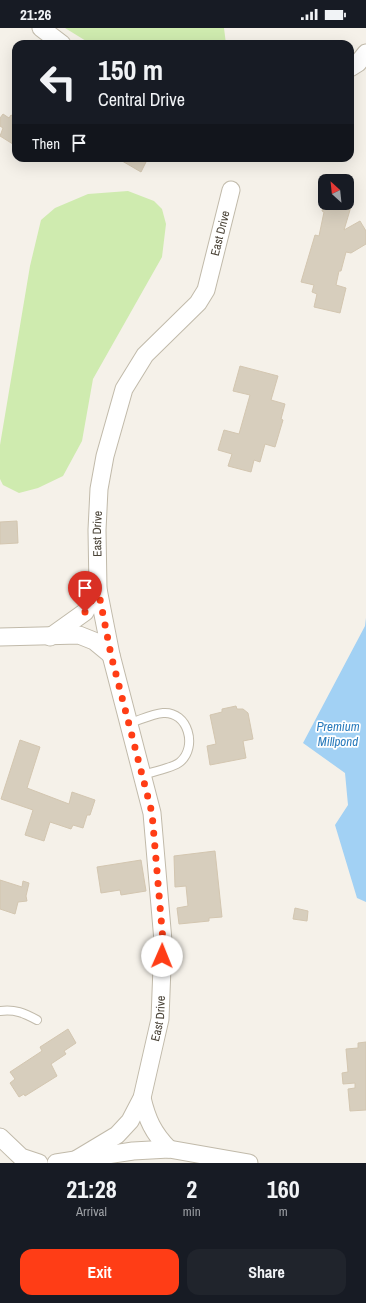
<!DOCTYPE html>
<style>
body{margin:0;font-family:"Archivo Narrow",sans-serif;background:#20242c;color:#f1f3f6;height:100vh;display:flex;flex-direction:column;font-size:15px;white-space:nowrap}
*{box-sizing:border-box;margin:0}
p{font-size:13px;color:#9ea1a6}
.icon{flex:none;width:22px;height:22px;fill:none;stroke:currentColor;stroke-width:2;stroke-linecap:round;stroke-linejoin:round}
.map{position:relative;height:1135px;overflow:hidden}
.drawer{display:flex;flex-direction:column;background:#171b24;flex:1}
.drawer>*{flex:none}
.top-card{position:absolute;left:12px;top:12px;width:342px;height:122px;border-radius:12px;box-shadow:0 4px 16px #0002;background:#171b24;color:#f1f3f6;overflow:hidden}
.needle{width:26px;rotate:333deg}
.controls{position:absolute;left:318px;top:146px;display:grid;gap:8px}
.controls a{display:grid;place-items:center;width:36px;height:36px;border-radius:8px;background:#171b24;box-shadow:0 4px 16px #0002;font-size:20px}
.pin{position:absolute;display:grid;place-items:center;width:34px;height:34px;color:#fff;margin:-41px -17px;border-radius:50% 50% 50% 0;rotate:-45deg;box-shadow:0 0 4px #0007}
.pin .icon{rotate:45deg}
.me{position:absolute;width:44px;margin:-22px;rotate:1deg;stroke-linejoin:round;filter:drop-shadow(0 0 3px #0008)}
.turn{display:flex;align-items:center;gap:14px;height:84px;padding:0 20px;font-size:18px}
.turn .icon{width:52px;height:52px;stroke-width:2.5}
.turn b{display:block;font-size:28px;line-height:34px}
.then{display:flex;align-items:center;height:38px;padding:0 20px;background:#0003;gap:8px;font-size:15px}
.eta{display:flex;justify-content:space-evenly;align-items:center;height:68px;text-align:center}
.eta b{font-size:24px;font-weight:700;line-height:28px}
.button{display:flex;gap:8px;margin-top:auto;padding:8px 20px}
.button a{flex:1;height:46px;border-radius:12px;background:#ff3d16;color:#fff;font-size:16px;font-weight:700;line-height:46px;text-align:center}
.button a+a{background:#20242c;color:#f1f3f6}
.status{display:flex;justify-content:space-between;align-items:center;height:28px;padding:0 20px;background:#171b24;direction:ltr}
.status svg{height:11px;fill:currentColor}
.map>svg:first-child{display:block}
.green{fill:#cfebaf}
.water{fill:#a2d1f4}
.building{fill:#d7cebd;stroke:#d3c6b0}
.lines{fill:none;stroke-linecap:round;stroke-linejoin:round}
.lane-casing{stroke:#c1baaa;stroke-width:10}
.street-casing{stroke:#c1baaa;stroke-width:19}
.lane{stroke:#fff;stroke-width:8}
.street{stroke:#fff;stroke-width:17}
.route{stroke:#ff3d16;stroke-width:7;stroke-dasharray:0 12.6}
.labels{text-anchor:middle;stroke-width:3.5;stroke-linejoin:round;paint-order:stroke}
.street-label{font-size:12px;fill:#494236;stroke:#fff}
.water-label{font-size:13px;font-style:italic;fill:#297bbc;stroke:#fff}
</style>
<div class="status"><b>21:26</b><svg viewBox="0 0 49 12"><path d="M0 12V9h3v3zM5 12V6h3v6zM10 12V3h3v9zM15 12V0h3v12zM26 1h20v11H26zM47 4h2v5h-2z"/></svg></div>
<div class="map">
<svg width="366" height="1135" viewBox="0 0 366 1135">
<rect width="100%" height="100%" fill="#f5f1e9"/>
<path class="green" d="M65 0H224L226 16H91Z
M128 163 154 173 162 181 166 196 162 229 93 351 82 413 63 448 38 460 19 465 3 457 0 451V417L30 238 41 192 55 180 88 166Z"/>
<path class="water" d="M366 590V874L357 870 335 797 348 777 345 745 303 715 365 598Z"/>
<path class="building" d="M3 86 9 90 11 87 16 90V118L0 108 3 100 0 98V90Z
M117 130H148L141 144Z
M325 170V175H347V170L353 172 344 202 360 193 366 203V216L351 225 346 224 341 243H339L336 257 346 260 340 285 314 279 317 266 312 264 314 257 301 254 315 207 319 208 324 184 322 183Z
M240 338 278 348 271 372 285 376 281 391 283 392 275 419 265 416 260 434 254 432 251 444 228 438 232 426 218 422 224 402 239 406 250 367 233 363Z
M17 493 18 515 0 516V494Z
M236 678 237 681H243L248 685 253 711 243 713 246 730 210 737 207 718 216 716 210 687 222 684V681Z
M20 712 40 719 27 760 69 776 72 764 95 772 90 787H87L83 800 73 797 71 801 50 794 44 813 25 807 33 782 1 771Z
M215 823 222 889 209 890V893L179 896 177 880 188 878 186 858 175 859 174 828Z
M141 832 146 863 121 867 120 862 101 865 97 839Z
M0 852 22 859 23 853 29 855 26 868 27 873 18 874 15 886 0 881Z
M295 880 308 883 307 893 293 891Z
M68 1001 76 1015 64 1023 66 1026 51 1036 57 1048 25 1068 24 1066 19 1069 10 1055 15 1051 10 1044 42 1023 40 1019Z
M366 1014V1082L350 1083 348 1061 355 1060V1055L343 1056 342 1045 348 1044 346 1021 358 1020V1015Z"/>
<g class="lines">
<g class="lane-casing">
<path id="lane" d="M130 695C140 692 152 686 163 685 188 683 198 719 180 734 173 740 152 744 142 747
M0 983C15 981 24 985 37 992"/>
</g>
<g class="street-casing">
<g id="street">
<path d="M41 0 62 16"/>
<path d="M350 40 358 35 366 25"/>
<path d="M0 609 79 607 94 613 111 627"/>
<path d="M50 609 85 584 98 561"/>
<path d="M142 1070C147 1091 153 1105 169 1121"/>
<path d="M0 1109 21 1129 39 1135"/>
<path id="s1" d="M77 1131 117 1107 130 1093 142 1070 160 991 163 913 152 785 111 627 98 561 97 502 99 461 105 428 124 361 145 327 198 275 206 262 231 162"/>
<path d="M56 1135 133 1123 169 1121 249 1135"/>
</g>
</g>
<use href="#lane" class="lane"/>
<use href="#street" class="street"/>
</g>
<g class="lines">
<path class="route" d="M85 584 98 561 111 627 152 785 163 913 162 928"/>
</g>
<g class="labels">
<g class="street-label">
<text dy="4" stroke="none"><textPath href="#s1" startOffset="1001">East Drive</textPath></text>
<text dy="4" stroke="none"><textPath href="#s1" startOffset="665">East Drive</textPath></text>
<text dy="4" stroke="none"><textPath href="#s1" startOffset="173">East Drive</textPath></text>
</g>
<g class="water-label">
<text x="338" y="703">Premium<tspan x="338" dy="15">Millpond</tspan></text>
</g>
</g>
</svg>
<div class="controls">
<a><svg class="needle" viewBox="-14 -14 28 28"><path d="M0-13l5 13h-10z" fill="#e53935"/><path d="M0 13l5-13h-10z" fill="#9ea1a6"/></svg></a>
</div>
<div class="pin" style="left:85px;top:584px;background:#d93025"><svg class="icon" aria-label="arrive" viewBox="0 0 24 24"><path d="M6 21V4h12l-3 4 3 4H6"/></svg></div>
<svg class="me" style="left:162px;top:928px" viewBox="-20 -20 40 40"><circle r="19" fill="#fff"/><path d="M0-13L10 11 0 6-10 11z" fill="#ff3d16"/></svg>
<div class="top-card">
<div class="turn"><svg class="icon" aria-label="left" viewBox="0 0 24 24"><path d="M17 20v-9H6M10 6l-5 5 5 5"/></svg><div><b>150 m</b>Central Drive</div></div>
<div class="then">Then<svg class="icon" aria-label="arrive" viewBox="0 0 24 24"><path d="M6 21V4h12l-3 4 3 4H6"/></svg></div>
</div>
</div>
<section class="drawer">
<div class="eta">
<div><b>21:28</b><p>Arrival</p></div>
<div><b>2</b><p>min</p></div>
<div><b>160</b><p>m</p></div>
</div>
<div class="button"><a>Exit</a><a>Share</a></div>
</section>
